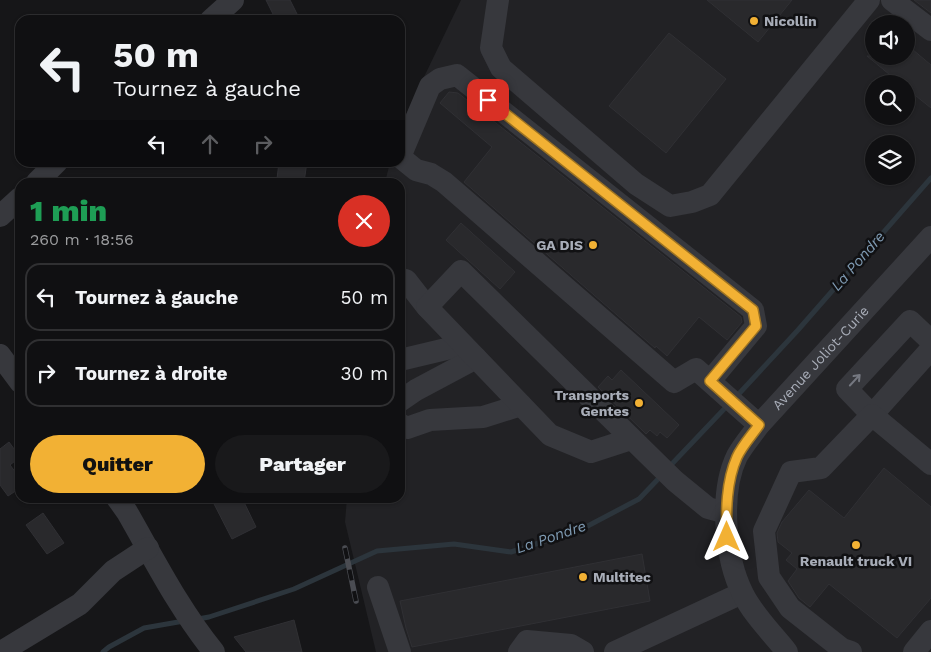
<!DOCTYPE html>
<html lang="fr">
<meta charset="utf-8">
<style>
body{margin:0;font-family:"Work Sans",sans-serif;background:#19191b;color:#f1f3f6;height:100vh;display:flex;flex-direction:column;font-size:19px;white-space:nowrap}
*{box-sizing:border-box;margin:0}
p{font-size:16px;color:#9c9d9f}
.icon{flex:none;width:28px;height:28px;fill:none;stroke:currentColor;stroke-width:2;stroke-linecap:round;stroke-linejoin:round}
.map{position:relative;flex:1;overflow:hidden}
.drawer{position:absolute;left:15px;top:178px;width:390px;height:325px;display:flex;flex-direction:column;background:#101012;border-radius:15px;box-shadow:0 1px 4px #0004,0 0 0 1px #303032}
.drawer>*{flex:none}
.top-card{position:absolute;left:15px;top:15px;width:390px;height:152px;border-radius:15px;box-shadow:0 1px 4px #0004,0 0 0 1px #303032;background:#101012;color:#f1f3f6;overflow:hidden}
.fabs{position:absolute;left:865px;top:15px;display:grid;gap:10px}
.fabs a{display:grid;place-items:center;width:50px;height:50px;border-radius:50%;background:#101012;box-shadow:0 1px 4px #0004,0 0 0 1px #303032;font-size:25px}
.pin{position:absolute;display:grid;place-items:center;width:42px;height:42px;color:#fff;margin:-21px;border-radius:10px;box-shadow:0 2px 8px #0006}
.me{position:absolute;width:55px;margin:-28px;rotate:0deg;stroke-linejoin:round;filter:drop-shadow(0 0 4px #0008)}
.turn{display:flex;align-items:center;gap:18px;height:105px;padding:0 15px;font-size:22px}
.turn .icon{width:65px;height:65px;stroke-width:2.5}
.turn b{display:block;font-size:35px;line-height:42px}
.lanes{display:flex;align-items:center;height:48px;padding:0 15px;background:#0003;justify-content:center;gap:25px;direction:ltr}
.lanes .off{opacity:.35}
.round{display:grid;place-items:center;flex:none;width:52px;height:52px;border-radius:26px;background:#19191b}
.overview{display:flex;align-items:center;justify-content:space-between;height:85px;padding:0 15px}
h1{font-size:30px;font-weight:800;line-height:38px;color:#1e9e55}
.button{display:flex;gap:10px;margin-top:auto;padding:10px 15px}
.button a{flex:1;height:58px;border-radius:30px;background:#f2b134;color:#111;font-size:20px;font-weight:800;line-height:58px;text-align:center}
.button a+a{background:#19191b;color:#f1f3f6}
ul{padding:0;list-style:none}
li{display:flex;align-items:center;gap:15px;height:68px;margin:0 10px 8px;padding:0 5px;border:2px solid #303032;border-radius:15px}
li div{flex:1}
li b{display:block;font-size:19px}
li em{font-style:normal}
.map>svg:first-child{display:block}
.built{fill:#222225;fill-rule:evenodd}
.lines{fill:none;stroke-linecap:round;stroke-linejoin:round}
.stream{stroke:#2c353c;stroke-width:5}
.building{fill:#29292c;stroke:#303034}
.minor{stroke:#37383d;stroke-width:22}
.rail-casing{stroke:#4a4c52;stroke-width:5.5}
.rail{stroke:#111113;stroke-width:4;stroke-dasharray:11;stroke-linecap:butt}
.oneway{stroke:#757881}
.route-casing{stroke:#9d7322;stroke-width:12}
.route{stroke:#f2b134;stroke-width:9}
.poi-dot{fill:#f2b134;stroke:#111113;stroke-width:2}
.labels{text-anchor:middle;stroke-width:5;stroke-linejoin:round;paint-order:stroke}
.poi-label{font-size:14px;font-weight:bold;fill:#a8adb8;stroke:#111113;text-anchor:start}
.street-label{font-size:14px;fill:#a8adb8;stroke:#111113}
.water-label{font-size:15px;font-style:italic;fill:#7f9bb3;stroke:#111113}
</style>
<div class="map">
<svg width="931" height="652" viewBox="0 0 931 652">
<rect width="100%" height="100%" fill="#161618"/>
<path class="built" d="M461 0H931V652H376L345 522 347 498H400V182H385L390 163 400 162V127ZM874 24H906V56H874ZM874 84H906V116H874ZM874 144H906V176H874Z"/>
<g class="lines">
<path class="stream" d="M735 398 798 330 931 178
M669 467 727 406
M198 619 209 617 294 589 377 551 454 544 511 552 582 529 639 499 662 475
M103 652 109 647 144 628 184 621"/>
</g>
<path class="building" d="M266 0H290L300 20H276Z
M707 0H792L758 42Z
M914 0H931V13Z
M669 33 726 79 666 153 609 106Z
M906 44 931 65V108L906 88V84H901L867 56H906Z
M449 92 458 93 741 317 742 322 727 340 699 317 667 356 656 346 655 348 464 182 492 147 440 103Z
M279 162H307L304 182 277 179Z
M461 223 515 272 500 289 446 240Z
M621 370 679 425 667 438 660 432 657 436 650 430 646 434 598 387 608 376 612 380Z
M9 442 20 457 10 465 20 478V488L8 496 0 485V449Z
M884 468 931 507V598L897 638 829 584 810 607 799 598 788 581 797 569 786 560 792 553 778 542 777 533 782 522 809 490 844 518Z
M211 498H242L256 527 232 539Z
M43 513 64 543 47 554 26 525Z
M642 554 650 601 412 647 406 628 400 601Z
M294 620 302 652H246L234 637Z"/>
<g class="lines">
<g class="minor">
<path d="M498 0 491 48 501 68 636 184 670 206 692 202 710 195 869 0"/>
<path d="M892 0 931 30"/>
<path d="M211 20 233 0"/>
<path d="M37 182 57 162"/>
<path d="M0 216 20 198"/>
<path d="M400 279 406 280 427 307"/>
<path d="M931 341 910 321 847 389 872 415 931 349"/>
<path d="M0 355 20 382"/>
<path d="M400 360 463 345"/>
<path d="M710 381 756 326 753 310 457 75 440 79 430 86 400 157 416 170 431 174 444 182 674 382 696 369 759 425"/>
<path d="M400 401 416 390 476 358"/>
<path d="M400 424 407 428 430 420 483 417 521 405"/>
<path d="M631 439 591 452 550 435 427 307 461 271 675 481 708 508 726 513"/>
<path d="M117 498 127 512C154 559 179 609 214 652"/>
<path d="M378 587 400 652"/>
<path d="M1 652 80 604 113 571 148 548"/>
<path d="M519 652 527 641 571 645 583 652"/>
<path d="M615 652 742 593"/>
<path id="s1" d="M787 652C772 633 754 616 743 594 725 559 719 493 737 456 743 445 752 435 759 425L931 237"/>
<path d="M851 652 842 649 790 608 769 577 764 531 791 472 821 468 872 415 931 464"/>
<path d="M914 652 931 631"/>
</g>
<g class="rail-casing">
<path id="rail" d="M345 548 356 601"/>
</g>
<use href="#rail" class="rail"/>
</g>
<defs><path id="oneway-shaft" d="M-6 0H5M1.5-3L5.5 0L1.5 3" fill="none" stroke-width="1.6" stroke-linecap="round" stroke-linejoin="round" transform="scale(1.25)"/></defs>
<use class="oneway" href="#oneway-shaft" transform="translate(855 380) rotate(-47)"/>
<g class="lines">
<g class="route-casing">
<path id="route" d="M488 100 753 310 756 326 710 381 759 425C752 435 742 446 737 457 726 482 726 511 727 537"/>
</g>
<use href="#route" class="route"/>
</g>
<g class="poi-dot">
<circle cx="754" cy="21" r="5"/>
<circle cx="593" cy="245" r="5"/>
<circle cx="639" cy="403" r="5"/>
<circle cx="856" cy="545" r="5"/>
<circle cx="583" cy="577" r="5"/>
</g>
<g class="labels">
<g class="poi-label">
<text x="764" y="26">Nicollin</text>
<text x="583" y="250" text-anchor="end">GA DIS</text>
<text x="629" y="400" text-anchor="end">Transports<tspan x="629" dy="16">Gentes</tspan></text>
<text x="856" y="566" text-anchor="middle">Renault truck VI</text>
<text x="593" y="582">Multitec</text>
</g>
<g class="street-label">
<text dy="5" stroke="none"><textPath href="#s1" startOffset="344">Avenue Joliot-Curie</textPath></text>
</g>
<g class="water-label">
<text transform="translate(858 261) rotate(-49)" y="5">La Pondre</text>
<text transform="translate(551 537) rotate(-19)" y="5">La Pondre</text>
</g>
</g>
</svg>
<div class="fabs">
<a><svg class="icon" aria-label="sound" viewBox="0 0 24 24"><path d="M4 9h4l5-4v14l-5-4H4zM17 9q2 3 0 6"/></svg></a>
<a><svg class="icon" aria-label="search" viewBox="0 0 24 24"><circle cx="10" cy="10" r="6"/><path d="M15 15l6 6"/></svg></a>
<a><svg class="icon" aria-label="layers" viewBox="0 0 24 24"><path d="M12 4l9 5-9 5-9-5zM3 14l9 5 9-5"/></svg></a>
</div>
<div class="pin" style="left:488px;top:100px;background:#d93025"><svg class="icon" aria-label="arrive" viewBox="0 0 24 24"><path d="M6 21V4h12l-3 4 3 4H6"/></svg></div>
<svg class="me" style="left:727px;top:537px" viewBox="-20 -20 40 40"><path d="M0-17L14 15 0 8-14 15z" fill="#f2b134" stroke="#fff" stroke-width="4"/></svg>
<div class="top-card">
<div class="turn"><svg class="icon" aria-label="left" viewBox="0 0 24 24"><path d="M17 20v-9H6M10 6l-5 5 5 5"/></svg><div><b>50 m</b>Tournez à gauche</div></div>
<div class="lanes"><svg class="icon" aria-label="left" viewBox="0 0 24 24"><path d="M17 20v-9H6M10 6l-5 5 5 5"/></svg><svg class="icon off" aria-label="ahead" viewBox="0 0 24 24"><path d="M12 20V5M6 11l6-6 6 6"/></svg><svg class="icon off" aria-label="right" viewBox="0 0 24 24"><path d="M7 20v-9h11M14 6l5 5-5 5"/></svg></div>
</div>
<section class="drawer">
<div class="overview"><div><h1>1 min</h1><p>260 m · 18:56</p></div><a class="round" style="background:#d93025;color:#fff"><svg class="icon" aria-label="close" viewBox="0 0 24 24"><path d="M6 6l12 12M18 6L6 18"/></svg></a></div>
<ul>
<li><svg class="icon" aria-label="left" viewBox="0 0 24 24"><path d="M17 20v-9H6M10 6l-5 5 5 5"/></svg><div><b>Tournez à gauche</b></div><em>50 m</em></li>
<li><svg class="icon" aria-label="right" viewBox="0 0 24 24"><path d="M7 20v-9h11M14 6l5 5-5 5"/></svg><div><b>Tournez à droite</b></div><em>30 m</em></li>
</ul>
<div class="button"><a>Quitter</a><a>Partager</a></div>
</section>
</div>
